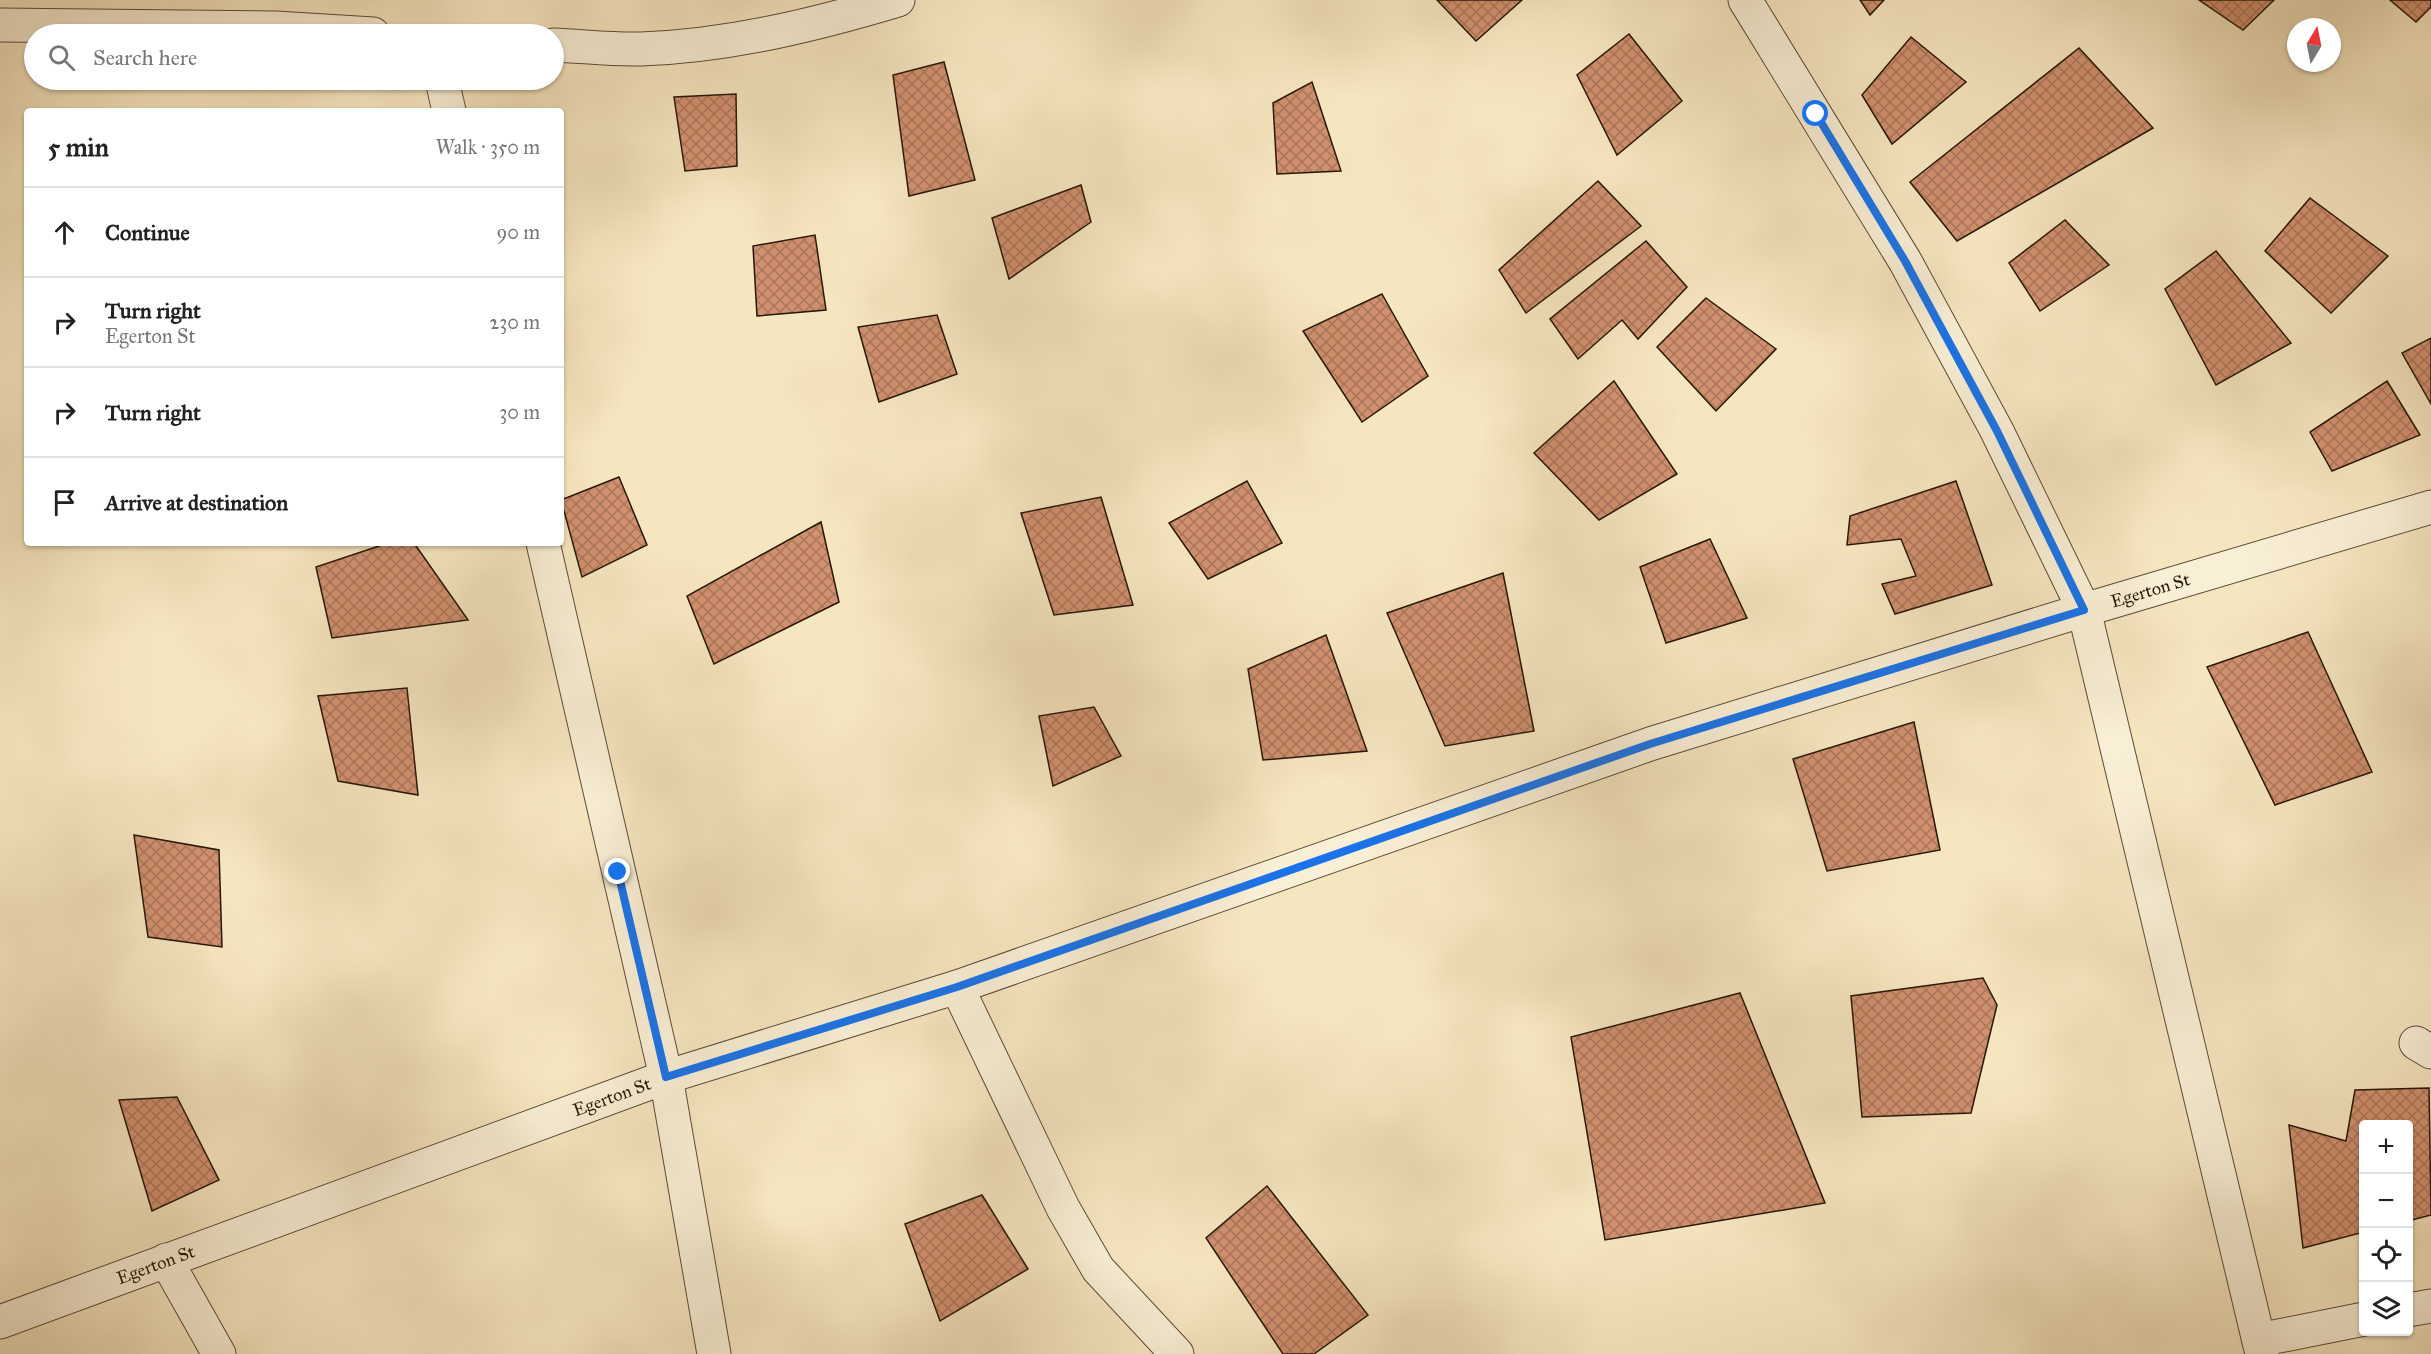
<!DOCTYPE html>
<meta charset="utf-8">
<style>
:root{--surface:#fff;--page:#f2f2f2;--text:#222;--muted:#767676;--line:#e0e0e0}
body{margin:0;font-family:"IM FELL Great Primer",serif;background:var(--page);color:var(--text)}
.controls{position:absolute;right:18px;bottom:18px;display:grid;overflow:hidden;border-radius:6px;box-shadow:0 2px 4px #0004}
.controls button{width:54px;height:54px;display:grid;place-items:center;padding:0;border:0;border-bottom:2px solid var(--line);background:var(--surface);color:var(--text);font:30px sans-serif}
.compass{position:absolute;left:2287px;top:18px;width:54px;height:54px;border-radius:50%;background:var(--surface);box-shadow:0 2px 4px #0004;rotate:10deg}
.stop{position:absolute;width:18px;height:18px;margin:-14px;border:4px solid #1a73e8;border-radius:50%;background:#fff}
.stop.end{background:#1a73e8;border-color:#fff;box-shadow:0 2px 6px #0008}
.list{margin:0;padding:0;list-style:none}
h2{display:flex;justify-content:space-between;align-items:center;height:78px;margin:0;padding:0 24px;font-size:26px}
h2 small{font-size:20px;font-weight:400;color:var(--muted)}
.list li{display:grid;grid-template-columns:39px 1fr auto;gap:18px;align-items:center;box-sizing:border-box;height:90px;padding:0 24px;border-top:2px solid var(--line)}
.list b{display:block;font-size:22px;white-space:nowrap}
.list p{margin:0;font-size:20px;white-space:nowrap;color:var(--muted)}
.list em{font-size:20px;font-style:normal;color:var(--muted)}
.icon{flex:none;width:33px;height:33px;fill:none;stroke:currentColor;stroke-width:2;stroke-linecap:round;stroke-linejoin:round}
.map{position:relative;flex:none;width:2431px;height:1354px;overflow:hidden}
.search{position:absolute;background:var(--surface);box-shadow:0 2px 4px #0004;left:24px;top:24px;width:540px;height:66px;display:flex;align-items:center;gap:15px;box-sizing:border-box;padding:0 21px;border-radius:33px;color:var(--muted);font-size:22px}
.panel{position:absolute;background:var(--surface);box-shadow:0 2px 4px #0004;left:24px;top:108px;width:540px;height:438px;border-radius:6px}
.map>svg:first-child{display:block}
.building{fill:url(#building-cross-hatch);stroke:#271707;stroke-width:1.5}
.lines{fill:none;stroke-linecap:round;stroke-linejoin:round}
.minor-casing{stroke:#5b4b35;stroke-width:35}
.tertiary-casing{stroke:#5b4b35;stroke-width:35}
.minor{stroke:#f9efd6;stroke-width:33}
.tertiary{stroke:#f9efd6;stroke-width:33}
.route{stroke:#1a73e8;stroke-width:8}
.labels{text-anchor:middle;dominant-baseline:central;stroke-width:5;stroke-linejoin:round;paint-order:stroke}
.street-label{font-size:18px;fill:#271707;stroke:#f9efd6}
</style>
<div class="map">
<svg width="2431" height="1354" viewBox="0 0 2431 1354">
<defs>
<pattern id="building-cross-hatch" width="8" height="8" patternUnits="userSpaceOnUse" patternTransform="scale(1.5)"><rect width="8" height="8" fill="#d1906f"/><path d="M0 0l8 8M0 8l8-8" fill="none" stroke="#aa7559"/></pattern>
</defs>
<rect width="100%" height="100%" fill="#f6e6c0"/>
<filter id="stains"><feTurbulence type="fractalNoise" baseFrequency=".00333" numOctaves="4"/><feColorMatrix values="0 0 0 0 .2 0 0 0 0 .09 0 0 0 0 .02 0 0 0 .5 -.17"/></filter>
<radialGradient id="worn" r=".72"><stop offset=".6" stop-color="#630" stop-opacity="0"/><stop offset="1" stop-color="#630" stop-opacity=".3"/></radialGradient>
<g class="building">
<path d="M1437 0H1522L1476 41Z"/>
<path d="M1860 0H1884L1870 15Z"/>
<path d="M2199 0H2274L2243 30Z"/>
<path d="M2390 0H2431V7L2416 22Z"/>
<path d="M1629 34 1682 101 1617 155 1577 75Z"/>
<path d="M1911 37 1966 82 1892 144 1862 95Z"/>
<path d="M2079 48 2153 128 1957 241 1910 182Z"/>
<path d="M944 62 975 180 909 196 893 75Z"/>
<path d="M1312 82 1341 171 1277 174 1273 103Z"/>
<path d="M736 94 737 166 685 171 674 97Z"/>
<path d="M1598 181 1641 226 1526 313 1499 270Z"/>
<path d="M1081 185 1091 222 1009 279 992 218Z"/>
<path d="M2310 198 2388 256 2331 313 2265 251Z"/>
<path d="M2065 220 2109 265 2040 311 2009 263Z"/>
<path d="M815 235 826 310 757 316 753 246Z"/>
<path d="M1646 241 1687 287 1638 339 1622 320 1578 359 1550 319Z"/>
<path d="M2216 251 2291 343 2216 385 2165 289Z"/>
<path d="M1382 294 1428 376 1362 422 1303 331Z"/>
<path d="M1706 298 1776 349 1716 411 1657 347Z"/>
<path d="M937 315 957 374 879 402 858 327Z"/>
<path d="M2431 338V404L2402 353Z"/>
<path d="M1614 381 1677 474 1599 520 1534 453Z"/>
<path d="M2387 381 2420 435 2332 471 2310 432Z"/>
<path d="M619 477 647 545 582 577 561 500Z"/>
<path d="M1247 481 1282 543 1208 579 1169 523Z"/>
<path d="M1956 481 1992 585 1895 614 1882 584 1916 576 1901 539 1847 545 1850 516Z"/>
<path d="M1101 497 1133 605 1054 615 1021 513Z"/>
<path d="M821 522 839 602 714 664 687 596Z"/>
<path d="M1710 539 1747 618 1666 643 1640 567Z"/>
<path d="M388 543H414L468 620 332 638 316 567Z"/>
<path d="M1503 573 1534 731 1445 746 1387 613Z"/>
<path d="M2308 632 2372 772 2275 805 2207 667Z"/>
<path d="M1326 635 1367 751 1263 760 1248 669Z"/>
<path d="M407 688 418 795 338 781 318 696Z"/>
<path d="M1094 707 1121 756 1053 786 1039 716Z"/>
<path d="M1914 722 1940 850 1827 871 1793 759Z"/>
<path d="M134 835 219 850 222 947 148 937Z"/>
<path d="M1983 978 1997 1005 1971 1113 1862 1117 1851 996Z"/>
<path d="M1740 993 1825 1203 1605 1240 1571 1037Z"/>
<path d="M2429 1088 2431 1215 2408 1221V1124H2364V1232L2303 1248 2289 1125 2346 1141 2355 1090Z"/>
<path d="M177 1097 219 1180 152 1211 119 1100Z"/>
<path d="M1267 1186 1368 1315 1314 1354H1283L1206 1238Z"/>
<path d="M982 1195 1028 1269 940 1321 905 1224Z"/>
</g>
<g class="lines">
<defs>
<g id="minor">
<path d="M1745 0 1905 261 1997 431 2084 610 2262 1354"/>
<path d="M0 25 276 28 373 34"/>
<path d="M554 45C582 46 612 50 641 49 728 46 815 25 898 0"/>
<path d="M442 80 449 111"/>
<path d="M543 543 666 1077 714 1354"/>
<path d="M957 987 1063 1208 1098 1269 1177 1354"/>
<path d="M2416 1043 2431 1052"/>
<path d="M166 1260 219 1354"/>
<path d="M2408 1310 2431 1306"/>
<path d="M2259 1340 2364 1319"/>
</g>
<g id="tertiary">
<path id="s1" d="M0 1322 666 1077 957 987 1650 744 2084 610 2431 507"/>
</g>
</defs>
<use href="#minor" class="minor-casing"/>
<use href="#tertiary" class="tertiary-casing"/>
<use href="#minor" class="minor"/>
<use href="#tertiary" class="tertiary"/>
</g>
<g class="lines">
<path class="route" d="M618 872 666 1077 957 987 1650 744 2084 610 1997 431 1905 261 1816 114"/>
</g>
<g class="labels">
<g class="street-label">
<text stroke="none"><textPath href="#s1" startOffset="2272">Egerton St</textPath></text>
<text stroke="none"><textPath href="#s1" startOffset="652">Egerton St</textPath></text>
<text stroke="none"><textPath href="#s1" startOffset="166">Egerton St</textPath></text>
</g>
</g>
<rect width="100%" height="100%" filter="url(#stains)"/>
<rect width="100%" height="100%" fill="url(#worn)"/>
</svg>
<div class="controls">
<button>+</button>
<button>−</button>
<button><svg class="icon" aria-label="locate" viewBox="0 0 24 24"><circle cx="12" cy="12" r="6"/><path d="M12 2v4M12 18v4M2 12h4M18 12h4"/></svg></button>
<button><svg class="icon" aria-label="layers" viewBox="0 0 24 24"><path d="M12 4l9 5-9 5-9-5zM3 14l9 5 9-5"/></svg></button>
</div>
<svg class="compass" viewBox="-18 -18 36 36"><path d="M0-13l5 13h-10z" fill="#e53935"/><path d="M0 13l5-13h-10z" fill="#767676"/></svg>
<div class="stop" style="left:1816px;top:114px"></div>
<div class="stop end" style="left:618px;top:872px"></div>
<div class="search"><svg class="icon" aria-label="search" viewBox="0 0 24 24"><circle cx="10" cy="10" r="6"/><path d="M15 15l6 6"/></svg>Search here</div>
<section class="panel">
<h2>5 min<small>Walk · 350 m</small></h2>
<ul class="list">
<li><svg class="icon" aria-label="ahead" viewBox="0 0 24 24"><path d="M12 20V5M6 11l6-6 6 6"/></svg><div><b>Continue</b></div><em>90 m</em></li>
<li><svg class="icon" aria-label="right" viewBox="0 0 24 24"><path d="M7 20v-9h11M14 6l5 5-5 5"/></svg><div><b>Turn right</b><p>Egerton St</p></div><em>230 m</em></li>
<li><svg class="icon" aria-label="right" viewBox="0 0 24 24"><path d="M7 20v-9h11M14 6l5 5-5 5"/></svg><div><b>Turn right</b></div><em>30 m</em></li>
<li><svg class="icon" aria-label="arrive" viewBox="0 0 24 24"><path d="M6 21V4h12l-3 4 3 4H6"/></svg><div><b>Arrive at destination</b></div></li>
</ul>
</section>
</div>
